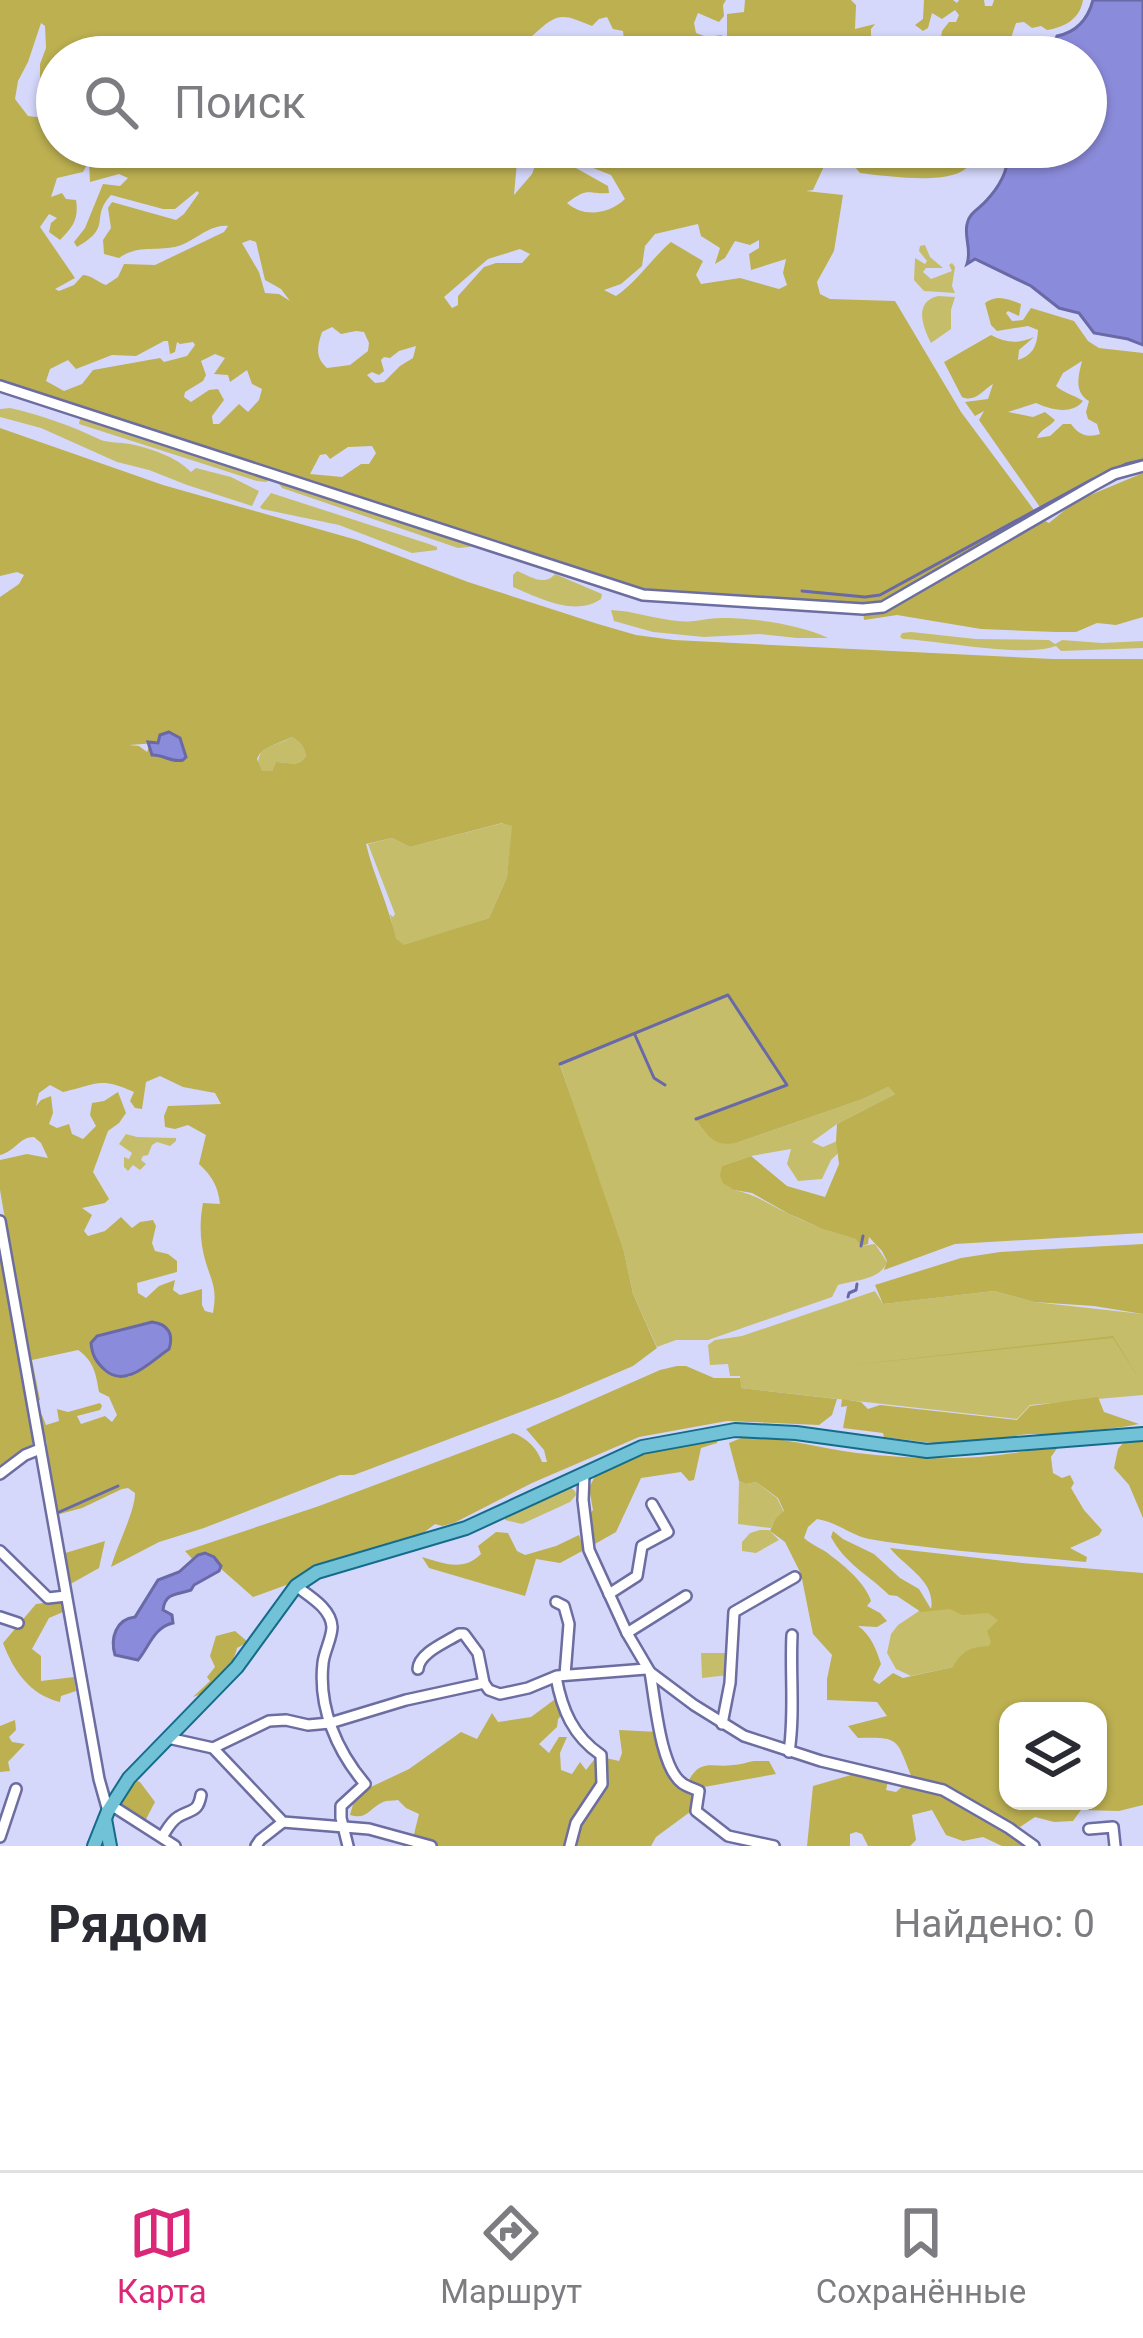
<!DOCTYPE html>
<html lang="ru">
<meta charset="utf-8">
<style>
:root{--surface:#fff;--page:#f2f2f3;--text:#2b2b33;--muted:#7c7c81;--line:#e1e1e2;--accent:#db2777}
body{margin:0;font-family:Roboto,sans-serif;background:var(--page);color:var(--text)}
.controls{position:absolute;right:36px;bottom:36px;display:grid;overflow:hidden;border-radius:24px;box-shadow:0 3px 9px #0004}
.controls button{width:108px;height:108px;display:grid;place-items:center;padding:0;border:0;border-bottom:3px solid var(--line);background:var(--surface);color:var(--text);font:60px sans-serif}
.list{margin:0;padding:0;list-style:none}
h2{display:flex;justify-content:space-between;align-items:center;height:156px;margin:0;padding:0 48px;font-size:51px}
h2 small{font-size:39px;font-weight:400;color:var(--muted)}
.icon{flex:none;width:66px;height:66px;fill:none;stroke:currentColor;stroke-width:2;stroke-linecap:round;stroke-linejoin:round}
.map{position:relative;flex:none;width:1143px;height:1846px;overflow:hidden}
.search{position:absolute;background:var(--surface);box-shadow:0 3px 9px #0004;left:36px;right:36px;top:36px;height:132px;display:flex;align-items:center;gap:30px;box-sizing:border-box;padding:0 42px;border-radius:66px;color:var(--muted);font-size:45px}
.sheet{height:324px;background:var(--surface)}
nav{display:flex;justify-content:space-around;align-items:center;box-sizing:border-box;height:168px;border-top:3px solid var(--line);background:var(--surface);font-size:33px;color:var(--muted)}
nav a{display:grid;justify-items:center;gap:6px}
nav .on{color:var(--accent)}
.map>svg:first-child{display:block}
.green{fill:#c6bd6b}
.forest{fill:#bcb051;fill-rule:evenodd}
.water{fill:#8b8bdb;stroke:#6969a7;stroke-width:3}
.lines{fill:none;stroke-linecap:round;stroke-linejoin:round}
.stream{stroke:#6969a7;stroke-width:3}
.minor-casing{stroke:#6c6da1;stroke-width:14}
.major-casing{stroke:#156c8a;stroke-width:16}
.minor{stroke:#fff;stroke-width:9}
.major{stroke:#71c1d7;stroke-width:12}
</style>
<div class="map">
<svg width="1143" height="1846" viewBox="0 0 1143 1846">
<rect width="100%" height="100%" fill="#d6d8fb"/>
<g class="green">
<path d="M925 245 930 257 943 268H926L923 272 931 279 952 271 949 265 952 263 955 267 952 286 955 293 924 291 914 280 915 258 925 264 927 261 919 251 920 246Z"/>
<path d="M938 296 955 297 951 310V329L931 343C922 325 914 302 938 296Z"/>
<path d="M10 408C41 415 72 426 101 440 109 443 120 442 130 444 150 448 177 457 191 472L196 468 231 477 259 491 252 506 187 485 149 470 117 462 41 428 0 417V409Z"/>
<path d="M80 419 108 425 272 479 266 482 257 481 79 424Z"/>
<path d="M283 482 472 543 470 547 458 548 282 488 279 484Z"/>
<path d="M271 493 429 544 437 547V550L412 553 339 525 262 509 260 507Z"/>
<path d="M517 571C530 576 544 587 555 574L602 594 601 599C575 617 539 598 513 587V575Z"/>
<path d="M611 610C634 611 655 619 678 621 694 623 709 617 725 618 754 618 802 625 828 638H797L760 634 704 637 653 632 614 621Z"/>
<path d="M911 632 976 639 1049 640 1055 644 1062 640 1102 643 1143 641V648L1061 651 1056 646C1023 658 942 641 903 639L900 637 902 633Z"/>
<path d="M291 737C301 741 304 746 306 756 298 768 289 762 276 762L272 771H262L258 764C259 743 277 747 291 737Z"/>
<path d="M503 823 513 826 507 877 489 918 404 946 395 939 390 914 393 917 395 914 368 844 392 838 410 847Z"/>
<path d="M728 995 787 1085 697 1118 739 1142 863 1099 888 1087 895 1094 837 1124 812 1142 823 1147 861 1131 831 1160 822 1179 798 1181 787 1164 791 1149 751 1156 722 1166 734 1190C755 1194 770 1205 789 1214 811 1225 833 1232 857 1239L861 1246 875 1244 887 1262C880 1280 856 1280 838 1285L832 1297 708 1340H676L657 1347 633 1294 624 1252 612 1223 560 1064Z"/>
<path d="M126 1134 137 1137 176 1138V1141L170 1146 157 1142 152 1145 148 1155 143 1156 141 1160 146 1164 140 1170 133 1165 128 1171 124 1167V1157L129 1159 132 1153 119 1144Z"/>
<path d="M875 1291 883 1304 994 1291 1034 1302 1143 1314V1395L1030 1405 1017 1419 740 1388V1376H730L728 1364 710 1365 708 1345 715 1340 742 1336Z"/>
<path d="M739 1481 746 1484 756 1482 777 1498 784 1512 775 1519 771 1528 738 1524Z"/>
<path d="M570 1487 575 1491 576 1495 570 1502 522 1524 505 1520V1517Z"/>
<path d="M760 1530H769L779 1540 756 1553 742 1551V1542L750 1533Z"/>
<path d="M937 1607 989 1612 1134 1720 953 1667 911 1676 896 1669 887 1653 891 1634 898 1625 919 1611Z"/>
<path d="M701 1653H730L729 1675 702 1678Z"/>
</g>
<g class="forest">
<path d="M0 0H726L723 5 724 16 719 22 698 13 694 23 696 33 707 37 722 35 723 57H621L625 50 623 31 613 29 607 17 599 19 592 26C561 13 558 12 532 36L551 44 566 46 569 51C557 57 544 52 532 57H57V107L40 77V64L46 48 45 26 41 23 28 62 18 81 15 99 28 116 45 118 53 125 51 135 56 147 101 153 108 147H173L182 153 183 147H249L252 157 258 159 260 153 254 147H514L521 151 517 162 514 195 532 174 535 166 533 150 542 149 608 186 609 193C586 195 590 186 567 203 584 218 609 214 625 199L611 175 573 160 562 147H833L813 190 806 191 843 195 834 251 817 282 820 294 830 299 895 301 961 412 1037 514 1042 510 979 420 984 411 975 416 965 402 988 399 993 384C983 390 975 403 962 397L944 362 991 335C1006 343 1018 344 1034 337L1019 350 1018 360C1033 355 1037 346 1038 330L1028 326 997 331 991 325 985 303C997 294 1008 299 1021 304L1019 316 1008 311 1006 313 1012 321 1023 320 1031 308 1074 321 1088 341 1099 348 1143 353V463L883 606 654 595 0 385ZM89 161 90 182 119 174 128 178 120 186 103 184 85 228 74 242 77 247C114 226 89 219 111 195L163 209H175L197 191 199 193 184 214 176 220 112 202 108 208 111 228 103 240 104 254 119 258C137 245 154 251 175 247 194 243 208 224 228 226L224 232 155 265 124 264 118 277 106 285C97 282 93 276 83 275L74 285 59 291 55 289 75 278 40 227 49 214 57 218 51 223 49 232 60 240C73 227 79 219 76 200L66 199 62 193 51 197 57 178 83 172ZM698 224 701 236 720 248 715 264 725 258 735 241 750 245 759 240V248L749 254 751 270 786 259 783 273 787 285 779 289 740 278 701 284 696 275 703 261 671 242C651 259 638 281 616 296L604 290 621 284 642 266 645 246 655 234ZM250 240 256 242 265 280 281 289 290 301 279 294 265 293 259 272 242 243ZM520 249 530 254 522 263H496L484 267 458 296V305L452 308 444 297 488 259ZM332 327 341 334 356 331 364 332 369 343 368 351 350 365 327 368C315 357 317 347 322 332ZM164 341H168L170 354 175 352 177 342 180 344 193 342 195 345 187 356 164 362 160 358 93 370 82 384 64 391 46 381 50 369 68 360 76 369 112 355 136 356ZM416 346 413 358 400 366 384 382 375 383 367 375 372 372 379 375 384 371 381 360 384 357 390 358 399 351ZM215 354 225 358 214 374 228 375 230 382 247 370 252 384 262 389 259 400 248 412 239 404 219 424H213L212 416 224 400 218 389 209 390 191 402 184 397 185 392 203 381 206 375 201 361ZM1082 361C1078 377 1074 392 1089 401L1086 412 1088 419 1097 424 1100 434C1087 438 1079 435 1071 424H1063L1050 436 1037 438C1040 429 1050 427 1055 420L1045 412 1033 417 1008 412 1036 403C1051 410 1072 415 1083 401 1074 395 1064 393 1056 386L1063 373ZM372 446 376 453 369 464H361L342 477 310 474 320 455 326 454 330 459 348 447Z"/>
<path d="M745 0H851L856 5 855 29 875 24 871 29V39L883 50 885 56 873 57 866 46 857 43 835 45 827 57H742L727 45V14L744 12Z"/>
<path d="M924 0H953L957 3 959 0H984L985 6H992L994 0H1083C1080 19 1065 27 1047 30L1041 26 1032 28 1024 22 1016 23 1011 38 1014 43H1023L1015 52 1008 50 1011 57H969V53C956 55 949 53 940 44L942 31 949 22H956L959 15 955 10 942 19 932 13 928 28 923 31 915 25 923 19Z"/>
<path d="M866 147H979C975 160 967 172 952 175 930 182 884 176 860 173L855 167 871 151Z"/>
<path d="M0 428 163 485 357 540 468 582 598 624 636 635 674 640 1053 659H1143V1233L955 1244 884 1270 887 1261 882 1251 869 1237 868 1244 861 1246 856 1239 823 1229 789 1214 752 1193 734 1190 723 1183 720 1176 722 1166 751 1156 787 1186 825 1197 839 1164 836 1141 837 1124 895 1094 888 1087 863 1099 739 1142C715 1148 709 1138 696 1119L786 1085 728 995 560 1065 624 1252 633 1294 657 1348 633 1366 560 1397 354 1475H340L204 1528 159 1542 111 1567C117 1545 135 1512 135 1493L128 1488 122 1489 82 1508 56 1515 46 1439 40 1433 38 1416 42 1415 46 1425 59 1421 57 1409 68 1412 100 1403 102 1406 100 1410 77 1416 81 1424 105 1416 112 1422 117 1415 109 1397 99 1392C96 1374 94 1361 78 1350L32 1360 40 1400 36 1401 0 1190V1160L27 1154 48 1158 41 1143 34 1137C19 1137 16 1151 0 1155V597L19 584 24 575 17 572 0 576ZM171 734 180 738 186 757 156 754 149 746 147 752 139 746 129 745 157 743 160 735ZM291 737C301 741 304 747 306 756 298 768 289 762 276 762L272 771H262L257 759C263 745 278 745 291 737ZM502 823 512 826 507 877 489 918 404 945 396 939C389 906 374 877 366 844L392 838 410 847ZM160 1076 183 1087 215 1093 221 1104 168 1106 164 1116 165 1127 175 1129 188 1125 206 1135 199 1164C212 1176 218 1186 220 1204L203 1203C199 1224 200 1243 206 1263 213 1285 217 1289 213 1313L205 1311 202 1305V1289L180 1295 173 1290 175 1280 159 1286 146 1298 138 1293 137 1283 177 1272V1261L168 1254 155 1251 152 1243 156 1226 153 1220 140 1222 132 1228 121 1217 105 1231 88 1236 84 1231 92 1215 82 1208 105 1203 109 1199 93 1172 108 1131 119 1123 126 1113 118 1092 104 1101 92 1103 90 1115 96 1126 83 1139 72 1134 69 1124 57 1128 49 1124 53 1113 51 1096 41 1100 36 1106 39 1093 50 1085 63 1092C97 1085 98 1076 134 1092L130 1101 135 1108 142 1109 146 1082ZM147 1322 140 1368 129 1377 101 1367 92 1353V1348L103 1334Z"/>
<path d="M1143 473V617L1116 625 1097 623 1076 632H1056L981 629 897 615 864 620 863 611 877 610 1039 518 1049 523 1076 501Z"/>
<path d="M1143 1244V1314L1094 1306 1034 1302 994 1291 883 1304 875 1285 961 1258 1000 1252Z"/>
<path d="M0 1249 34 1435 32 1446 0 1469Z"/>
<path d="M1113 1336 1143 1385 1113 1338 833 1367Z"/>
<path d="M677 1366H686L714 1378H740L741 1388 837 1399 832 1415 819 1425 727 1421 639 1437 532 1483 454 1523 442 1526 435 1524 422 1534 313 1566 289 1584 253 1597 220 1568C220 1560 212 1555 205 1553L194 1561 185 1551 319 1506 513 1433C527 1438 537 1448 542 1462H547L544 1450 526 1429 660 1370Z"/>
<path d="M1098 1397 1104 1412 1139 1424C1107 1431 1076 1430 1044 1436 1028 1430 1006 1439 989 1442 955 1448 917 1441 884 1437L883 1433 843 1428 847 1406 841 1407 842 1399 861 1402 868 1409 880 1405 1017 1420 1030 1406Z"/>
<path d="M746 1436C784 1438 819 1448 857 1453 927 1461 991 1461 1060 1444L1051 1457 1053 1473 1062 1478 1070 1475 1074 1483 1071 1488 1084 1510 1102 1530 1099 1535 1070 1548 1087 1557 1086 1562C1014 1555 940 1551 869 1539 850 1535 837 1522 817 1519L808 1527 804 1538C813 1546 822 1548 830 1555 845 1566 866 1584 871 1601L867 1606 880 1613 887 1621 877 1627 858 1626C871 1635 876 1649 881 1664L873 1680 879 1684 893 1673 903 1678 953 1667C962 1650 971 1647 989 1646L991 1642 987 1631 998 1620 988 1613 962 1615 950 1609 921 1612 897 1596 889 1595C867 1573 847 1566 831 1537L833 1531 843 1539 874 1554 900 1578 919 1589 931 1609C936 1581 906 1568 890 1548L1022 1563 1143 1573V1805L1119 1811 1081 1810 1073 1821 1054 1822 1035 1817 1020 1827 947 1789 912 1778C896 1739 901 1737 858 1738L848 1726 887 1716 877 1702 827 1700V1679L832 1655 813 1634 801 1574 785 1542 770 1531 775 1519 784 1511 778 1498 756 1482 746 1484 739 1481 729 1443ZM1008 1711H1098V1801H1008Z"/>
<path d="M718 1439 717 1443 701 1448 694 1480 689 1481 681 1472 641 1478 616 1532 593 1545 587 1519 593 1510 589 1488 595 1476 654 1450Z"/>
<path d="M1143 1440V1518L1129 1485 1114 1468 1118 1449 1124 1442Z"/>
<path d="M496 1532 508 1533 517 1551 525 1555 556 1546 579 1535 584 1550 560 1563 536 1559 525 1596 429 1568 422 1557C441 1562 462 1573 481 1554L478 1546Z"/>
<path d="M105 1541 99 1568 67 1586 62 1554Z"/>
<path d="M60 1601 63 1612 49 1618 32 1649 41 1656V1681L74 1677 76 1691 61 1696 60 1702C30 1695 13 1670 3 1643L36 1604Z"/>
<path d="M235 1631 248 1642 237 1648C233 1667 212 1692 193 1697L210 1681 207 1677 215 1667 210 1656 216 1636Z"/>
<path d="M558 1697 565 1712 558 1719 557 1727 539 1744 549 1753 559 1737H567L560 1753 561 1770 572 1774 580 1762 586 1770 597 1756 619 1761 622 1753 619 1730 659 1732 676 1782 698 1793 694 1809 656 1837 651 1846H411L419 1814 406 1808 398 1800C393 1801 387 1800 383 1802 368 1809 368 1820 350 1815L356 1794 409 1769 461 1732 477 1739 492 1713 498 1722 531 1717Z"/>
<path d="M15 1720 16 1730 9 1737 12 1742 25 1744 8 1762 10 1771 0 1772V1726Z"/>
<path d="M754 1761H769L776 1774 704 1787 688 1782C700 1758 712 1768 733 1765 740 1765 747 1762 754 1761Z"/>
<path d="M858 1773 888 1781 886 1790 896 1792 904 1785 944 1794 1028 1846H1002L983 1837 963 1841 946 1835 932 1810 912 1815 916 1840 910 1846H868L862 1834 856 1832 850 1834V1846H807L813 1786Z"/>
<path d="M134 1780 140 1782 155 1802 144 1823 117 1806Z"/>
</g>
<g class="water">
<path d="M1093 0H1143V345L1128 339 1094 333 1079 313 1059 308 1031 286 975 259 967 264C972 250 964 238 967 224 969 213 979 209 986 201 1000 186 1011 168 1007 147H1086V57H1049V54L1057 36C1077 32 1088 19 1093 0Z"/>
<path d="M169 732 180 738 186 757 183 760C171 763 163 754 152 755L148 742 158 743 160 735Z"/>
<path d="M152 1322C168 1324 174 1334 169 1349 151 1361 126 1389 105 1370 96 1362 92 1355 91 1343L97 1336Z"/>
<path d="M205 1553 214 1557 221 1566 219 1571 194 1585 191 1590C177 1595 165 1592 163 1610L172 1615 173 1623C154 1627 149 1647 138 1660L115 1655C110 1638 116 1619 135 1617L158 1580 179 1572 198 1555Z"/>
</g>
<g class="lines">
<g class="stream">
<path d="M802 591 865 597 880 595 1091 480 1126 464 1143 460"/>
<path d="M635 1035 654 1078 665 1085"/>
<path d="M560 1064 728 995 787 1085 696 1119"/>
<path d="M861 1246 863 1236"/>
<path d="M848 1297 849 1293 856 1290 857 1284"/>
<path d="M57 1513 118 1486"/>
</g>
<defs>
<g id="minor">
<path d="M0 386 643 595 863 609 883 607 1094 485 1114 474 1143 466"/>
<path d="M0 1221 99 1779 108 1811"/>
<path d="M0 1474 25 1455 40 1449"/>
<path d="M584 1474 583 1500 589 1550 627 1633 650 1672 694 1705 744 1736 821 1761 943 1790 1009 1828 1034 1846"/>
<path d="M0 1551 48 1598 66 1596"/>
<path d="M296 1586C309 1596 331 1608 332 1627 332 1638 324 1652 323 1663 318 1708 337 1751 365 1784L341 1806V1818L348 1846"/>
<path d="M609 1594 637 1576 642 1546 668 1532 652 1504"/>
<path d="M556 1602 564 1606 569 1624 565 1675"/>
<path d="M0 1617 18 1623"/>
<path d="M627 1633 686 1596"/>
<path d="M418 1669C419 1653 445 1643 459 1634H464L478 1653 484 1683"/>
<path d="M650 1672C655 1699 660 1767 682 1783 685 1786 695 1789 699 1791L696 1811 728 1836 774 1846"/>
<path d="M556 1677C562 1710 573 1736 601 1755L602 1784 576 1823 570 1846"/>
<path d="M722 1724 730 1683 734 1612 795 1577"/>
<path d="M168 1738 213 1748 269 1721 286 1720 308 1725 330 1723 406 1700 484 1683 489 1690 500 1694 528 1688 557 1676 646 1669"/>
<path d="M213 1748 283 1822 369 1829 431 1846"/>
<path d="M789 1752C795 1713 790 1674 792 1635"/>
<path d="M111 1805 175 1846"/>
<path d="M1089 1829 1113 1827 1115 1846"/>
<path d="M0 1837 16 1789"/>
<path d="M162 1837C166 1831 171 1821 178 1817 191 1809 198 1813 201 1795"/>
<path d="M256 1846 260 1840 283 1822"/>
</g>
<g id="major">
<path d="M105 1819 110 1846"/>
<path d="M94 1846 108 1811 129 1778 237 1667 296 1586 317 1572 466 1528 642 1447 735 1430 796 1433 927 1451 1143 1434"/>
</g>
</defs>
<use href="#minor" class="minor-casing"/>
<use href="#major" class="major-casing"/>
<use href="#minor" class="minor"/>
<use href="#major" class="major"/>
</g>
</svg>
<div class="controls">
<button><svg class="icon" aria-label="layers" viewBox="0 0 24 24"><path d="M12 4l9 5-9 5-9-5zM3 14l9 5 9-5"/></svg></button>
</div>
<div class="search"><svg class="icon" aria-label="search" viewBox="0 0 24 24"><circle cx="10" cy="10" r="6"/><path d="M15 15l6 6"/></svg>Поиск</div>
</div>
<section class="sheet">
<h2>Рядом<small>Найдено: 0</small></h2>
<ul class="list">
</ul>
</section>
<nav>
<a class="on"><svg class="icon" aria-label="map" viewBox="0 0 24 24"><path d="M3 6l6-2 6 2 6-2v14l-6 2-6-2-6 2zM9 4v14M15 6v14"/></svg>Карта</a>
<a><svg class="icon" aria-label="directions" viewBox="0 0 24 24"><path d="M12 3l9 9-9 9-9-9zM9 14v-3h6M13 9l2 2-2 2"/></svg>Маршрут</a>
<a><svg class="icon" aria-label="saved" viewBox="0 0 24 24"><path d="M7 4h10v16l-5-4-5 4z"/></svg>Сохранённые</a>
</nav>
